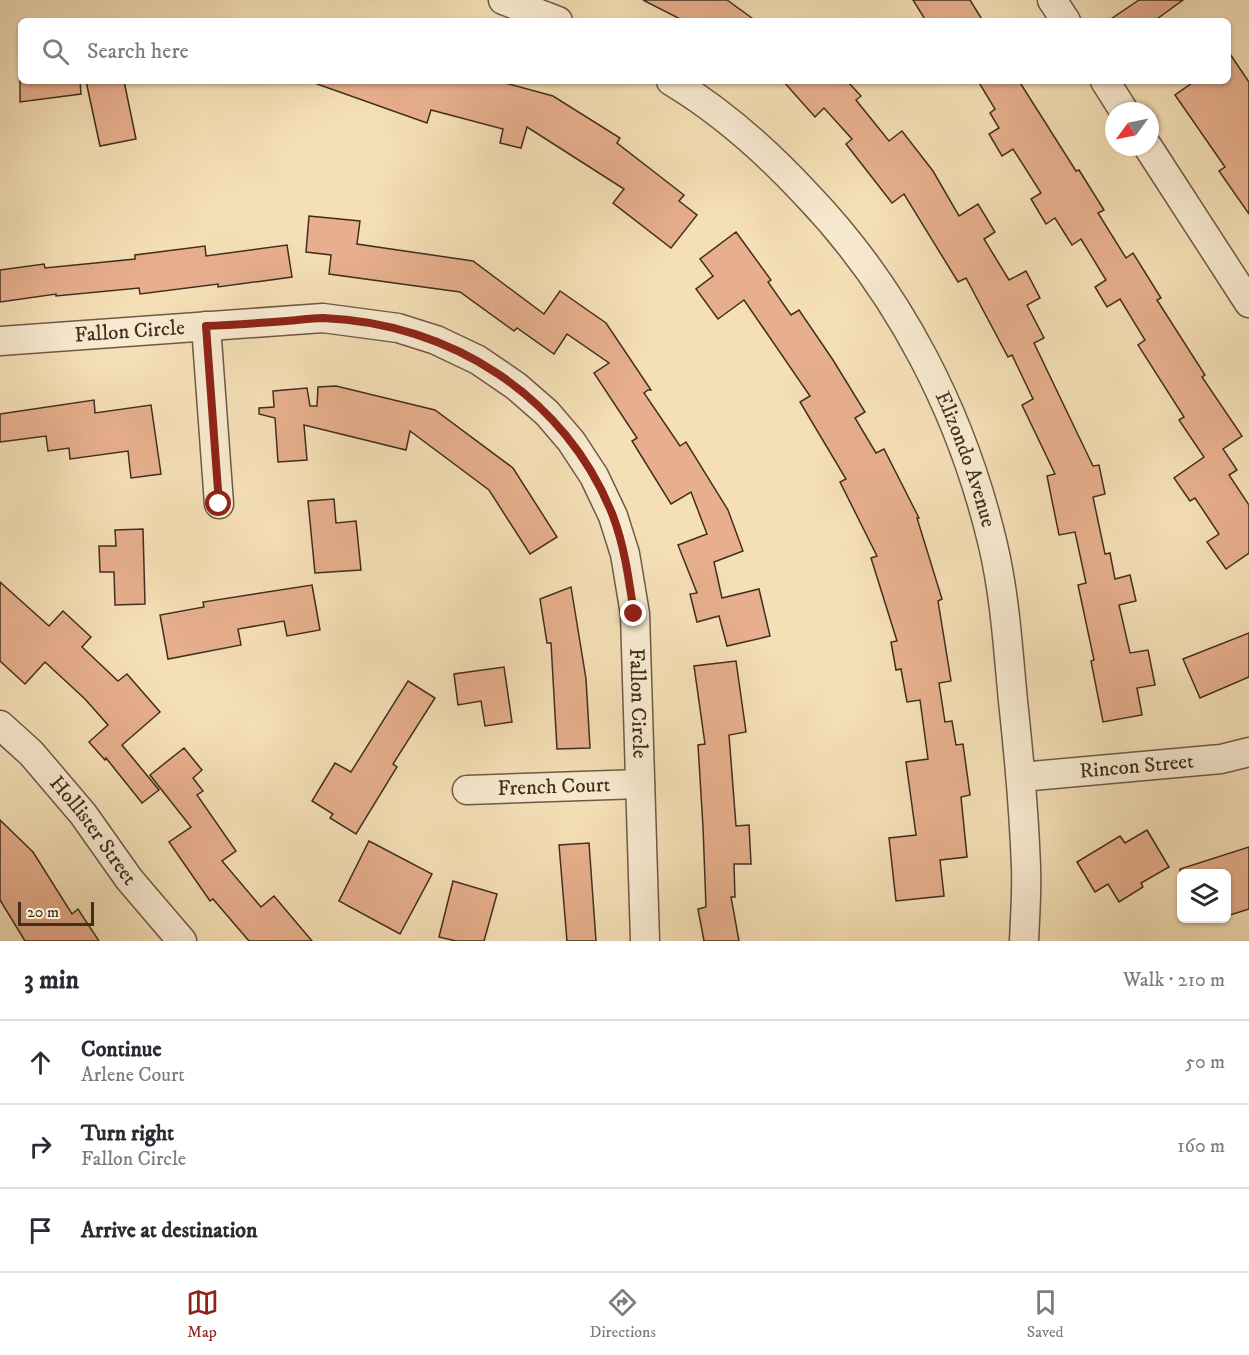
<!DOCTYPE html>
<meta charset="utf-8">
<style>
:root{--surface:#fff;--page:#f7f7f7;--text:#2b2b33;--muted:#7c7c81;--line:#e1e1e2;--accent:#8f2418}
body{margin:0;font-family:"IM FELL DW Pica",serif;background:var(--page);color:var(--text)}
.controls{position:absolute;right:18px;bottom:18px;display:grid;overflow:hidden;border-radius:9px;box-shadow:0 2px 4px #0004}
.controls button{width:54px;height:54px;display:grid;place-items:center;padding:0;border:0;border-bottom:2px solid var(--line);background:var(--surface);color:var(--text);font:30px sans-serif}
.compass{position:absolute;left:1105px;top:102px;width:54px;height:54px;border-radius:50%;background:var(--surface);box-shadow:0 2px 4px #0004;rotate:237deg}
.scale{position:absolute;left:18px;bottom:15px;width:76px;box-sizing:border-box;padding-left:6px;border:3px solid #412e1f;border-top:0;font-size:16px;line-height:21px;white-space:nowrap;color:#412e1f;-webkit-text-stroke:4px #f8ead0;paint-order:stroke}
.stop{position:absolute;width:18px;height:18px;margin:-14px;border:4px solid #8f2418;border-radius:50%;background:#fff}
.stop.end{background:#8f2418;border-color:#fff;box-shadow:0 2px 6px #0008}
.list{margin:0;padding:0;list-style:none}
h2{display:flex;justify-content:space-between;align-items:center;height:78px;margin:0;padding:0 24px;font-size:26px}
h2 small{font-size:20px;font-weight:400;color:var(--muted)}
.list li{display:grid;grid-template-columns:39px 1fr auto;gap:18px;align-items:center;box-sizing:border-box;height:84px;padding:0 24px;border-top:2px solid var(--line)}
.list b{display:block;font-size:22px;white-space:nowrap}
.list p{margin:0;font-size:20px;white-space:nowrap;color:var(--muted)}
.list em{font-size:20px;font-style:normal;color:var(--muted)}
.icon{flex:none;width:33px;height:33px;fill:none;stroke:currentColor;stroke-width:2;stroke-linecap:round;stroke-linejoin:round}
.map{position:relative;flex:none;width:1249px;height:941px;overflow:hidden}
.search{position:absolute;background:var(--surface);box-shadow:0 2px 4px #0004;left:18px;right:18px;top:18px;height:66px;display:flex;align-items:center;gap:15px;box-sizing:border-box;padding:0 21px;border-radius:9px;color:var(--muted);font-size:22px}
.sheet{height:330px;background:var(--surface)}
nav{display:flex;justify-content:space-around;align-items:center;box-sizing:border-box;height:84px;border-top:2px solid var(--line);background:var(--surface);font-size:16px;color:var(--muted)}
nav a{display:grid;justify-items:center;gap:3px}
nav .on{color:var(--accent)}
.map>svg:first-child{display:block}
.building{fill:#e7af8d;stroke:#412e1f;stroke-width:1.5}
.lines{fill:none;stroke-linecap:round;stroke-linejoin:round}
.street-casing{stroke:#6e5a45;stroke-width:31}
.street{stroke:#f8ead0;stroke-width:28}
.route{stroke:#8f2418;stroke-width:8}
.labels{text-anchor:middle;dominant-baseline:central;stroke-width:5;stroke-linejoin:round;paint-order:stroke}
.street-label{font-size:21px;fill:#412e1f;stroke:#f8ead0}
</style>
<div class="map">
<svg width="1249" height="941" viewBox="0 0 1249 941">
<rect width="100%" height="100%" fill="#f5dfb6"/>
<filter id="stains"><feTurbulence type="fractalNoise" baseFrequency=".00333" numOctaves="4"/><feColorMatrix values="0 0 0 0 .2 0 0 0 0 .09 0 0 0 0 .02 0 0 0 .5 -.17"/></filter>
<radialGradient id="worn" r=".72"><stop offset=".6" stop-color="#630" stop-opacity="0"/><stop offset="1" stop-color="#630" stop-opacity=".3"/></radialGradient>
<g class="building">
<path d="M643 0H727L756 21H684Z"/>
<path d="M913 0H970L983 21H926Z"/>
<path d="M1139 0H1183L1154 21H1108Z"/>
<path d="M1228 51 1249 82V214L1219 171 1225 167 1175 95 1195 81H1228Z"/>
<path d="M20 81H80L81 94 20 102Z"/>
<path d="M86 81H124L136 139 100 146Z"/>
<path d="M317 81H498L553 96 620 138 617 143 684 195 679 201 697 215 671 248 613 203 624 189 527 127 521 148 500 143 503 129 431 110 427 123 317 84Z"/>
<path d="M783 81H847L861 96 856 100 889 141 902 131 933 171 959 216 978 204 995 232 984 239 1009 280 1026 271 1040 298 1027 305 1044 338 1034 343 1093 466 1099 465 1105 494 1093 497 1105 554 1110 553 1115 579 1130 575 1136 601 1119 605 1130 653 1148 650 1155 685 1137 688 1142 715 1103 722 1091 661 1094 660 1078 585 1086 583 1075 532 1059 535 1047 476 1055 474 1022 405 1033 399 1012 355 1008 357 966 278 958 282 904 194 892 203 846 144 852 139 824 108 815 117Z"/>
<path d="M978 81H1019L1076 171 1079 170 1104 210 1098 213 1126 258 1133 253 1161 298 1157 300 1205 375 1202 377 1242 436 1223 449 1237 470 1229 475 1249 505V553L1226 569 1207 542 1219 534 1195 498 1190 501 1174 478 1204 457 1179 420 1184 417 1138 345 1145 340 1120 299 1107 307 1095 287 1106 280 1081 239 1072 245 1055 218 1046 224 1031 199 1041 193 1013 149 1002 156 989 134 999 128 990 113 995 109Z"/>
<path d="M309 216 360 221 357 244 473 261 544 314 560 291 606 323 651 390H648L644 393 680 446 686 442 728 510 743 551 714 562 722 598 759 589 770 636 727 646 719 616 697 622 690 594 697 593 678 545 707 534 691 492 671 504 632 441 637 438 594 373 609 363 567 334 554 354 517 328 514 331 460 292 329 274 331 255 306 252Z"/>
<path d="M736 232 771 280 768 282 791 315 799 310 833 360 865 412 855 418 876 453 884 449 919 518H917L942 599 938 601 951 681 939 683 945 722 952 721 956 745 963 744 970 795 961 797 967 857 940 860 944 896 896 901 889 838 916 835 906 762 928 759 920 700 907 702 901 669 896 670 891 642 897 641 871 558 877 556 840 482 846 479 800 402 810 396 744 300 718 319 696 289 713 276 700 259Z"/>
<path d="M287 245 292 277 218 287V284L140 294 139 288 56 296V294L0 302V270L44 264 45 268 135 259V255L205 246 206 256Z"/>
<path d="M336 386 435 410 513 468 557 537 530 554 489 490 410 431 406 450 304 425 307 460 278 462 275 418 259 414V408L274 407 273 391 307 388 310 406H317L318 387Z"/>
<path d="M94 400 95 413 151 405 161 474 131 478 128 451 70 459 69 448 48 451 46 436 0 442V414Z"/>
<path d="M334 499 336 523 356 521 361 570 315 573 308 501Z"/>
<path d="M143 529 145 604 115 605 114 572H100L99 546H116L115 530Z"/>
<path d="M0 582 49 626 63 611 91 637 82 647 118 681 127 674 160 712 122 745 159 790 142 803 106 758 105 760 89 742 108 725 85 699 45 662 25 684 0 661Z"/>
<path d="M312 585 320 630 287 636 284 621 238 629 241 645 168 659 160 615 204 607 203 602Z"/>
<path d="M571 587 586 679 590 748 557 749 551 643H547L540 599Z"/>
<path d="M1249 633V677L1200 698 1183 659Z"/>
<path d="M736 661 746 732 729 735 736 826 749 825 751 864H734L735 897H731L739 941H704L698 909 706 907 703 827 698 745 705 744 694 666Z"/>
<path d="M504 667 512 722 485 726 481 701 458 705 454 674Z"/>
<path d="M408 681 435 698 393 764 397 767 356 834 330 818 333 814 312 801 335 763 351 772Z"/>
<path d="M184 748 202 770 193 778 203 791 197 795 236 851 222 861 261 907 274 896 312 941H249L213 899 210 901 169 842 191 827 150 775Z"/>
<path d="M0 820 33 852 72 914 78 909 99 941H25L0 900Z"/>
<path d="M1147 830 1169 867 1141 883 1143 887 1119 902 1108 884 1095 892 1077 862 1120 836 1125 843Z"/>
<path d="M369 841 432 874 400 934 339 901Z"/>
<path d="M589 843 596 941H567L559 845Z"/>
<path d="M1249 847V909L1227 916V873H1180V869Z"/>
<path d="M453 881 497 894 484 941H456L439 937Z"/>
</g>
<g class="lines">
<defs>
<g id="street">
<path d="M503 0 558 21"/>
<path d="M1052 0 1066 21"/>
<path id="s1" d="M671 81C721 111 767 152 806 194 900 292 962 414 993 545 1005 596 1008 649 1013 701 1019 756 1024 812 1026 867 1027 892 1025 917 1024 941"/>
<path d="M1105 81 1124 111"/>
<path d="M1148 147 1249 303"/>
<path d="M206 326 219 504"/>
<path id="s2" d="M0 341 323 318 398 328 436 340 478 360 516 386 547 413 571 441 594 476 613 516 625 554 635 614 645 941"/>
<path id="s3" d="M0 725 31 753 83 814 129 879 182 941"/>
<path id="s4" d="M1021 777 1221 759 1249 752"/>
<path id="s5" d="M467 790 640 784"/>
</g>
</defs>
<use href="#street" class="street-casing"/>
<use href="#street" class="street"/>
</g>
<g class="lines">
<path class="route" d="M219 504 206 326C233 325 260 323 287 321 299 320 312 318 323 318 450 323 566 396 613 516 625 548 629 581 634 614"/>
</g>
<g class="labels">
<g class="street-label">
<text stroke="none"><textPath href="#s2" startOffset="130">Fallon Circle</textPath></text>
<text stroke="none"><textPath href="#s1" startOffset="489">Elizondo Avenue</textPath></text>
<text stroke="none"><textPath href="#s2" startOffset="886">Fallon Circle</textPath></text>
<text stroke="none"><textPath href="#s4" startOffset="116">Rincon Street</textPath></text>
<text stroke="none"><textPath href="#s5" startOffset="87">French Court</textPath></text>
<text stroke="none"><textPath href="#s3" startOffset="141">Hollister Street</textPath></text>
</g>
</g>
<rect width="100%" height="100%" filter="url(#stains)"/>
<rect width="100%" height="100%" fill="url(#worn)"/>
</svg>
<div class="controls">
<button><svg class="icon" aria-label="layers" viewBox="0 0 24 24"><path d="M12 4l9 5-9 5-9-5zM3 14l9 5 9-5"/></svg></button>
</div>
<svg class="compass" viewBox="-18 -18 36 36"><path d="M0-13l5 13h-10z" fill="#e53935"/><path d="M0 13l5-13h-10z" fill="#7c7c81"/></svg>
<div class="scale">20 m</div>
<div class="stop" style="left:219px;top:504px"></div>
<div class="stop end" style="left:634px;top:614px"></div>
<div class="search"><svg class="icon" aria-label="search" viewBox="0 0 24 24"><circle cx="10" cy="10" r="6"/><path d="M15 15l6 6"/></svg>Search here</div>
</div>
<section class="sheet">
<h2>3 min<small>Walk · 210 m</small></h2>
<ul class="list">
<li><svg class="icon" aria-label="ahead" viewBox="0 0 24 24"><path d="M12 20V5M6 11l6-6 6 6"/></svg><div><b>Continue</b><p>Arlene Court</p></div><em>50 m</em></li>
<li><svg class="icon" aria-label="right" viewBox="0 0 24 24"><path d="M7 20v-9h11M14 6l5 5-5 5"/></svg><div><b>Turn right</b><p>Fallon Circle</p></div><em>160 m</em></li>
<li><svg class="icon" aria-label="arrive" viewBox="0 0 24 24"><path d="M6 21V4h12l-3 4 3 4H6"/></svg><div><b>Arrive at destination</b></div></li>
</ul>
</section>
<nav>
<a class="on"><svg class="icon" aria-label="map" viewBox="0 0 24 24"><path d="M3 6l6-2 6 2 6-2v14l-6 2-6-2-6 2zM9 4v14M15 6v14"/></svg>Map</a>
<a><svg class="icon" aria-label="directions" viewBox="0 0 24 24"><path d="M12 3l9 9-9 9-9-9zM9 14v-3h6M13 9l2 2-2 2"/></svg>Directions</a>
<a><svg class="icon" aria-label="saved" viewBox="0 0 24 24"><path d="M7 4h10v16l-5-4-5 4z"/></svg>Saved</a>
</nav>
